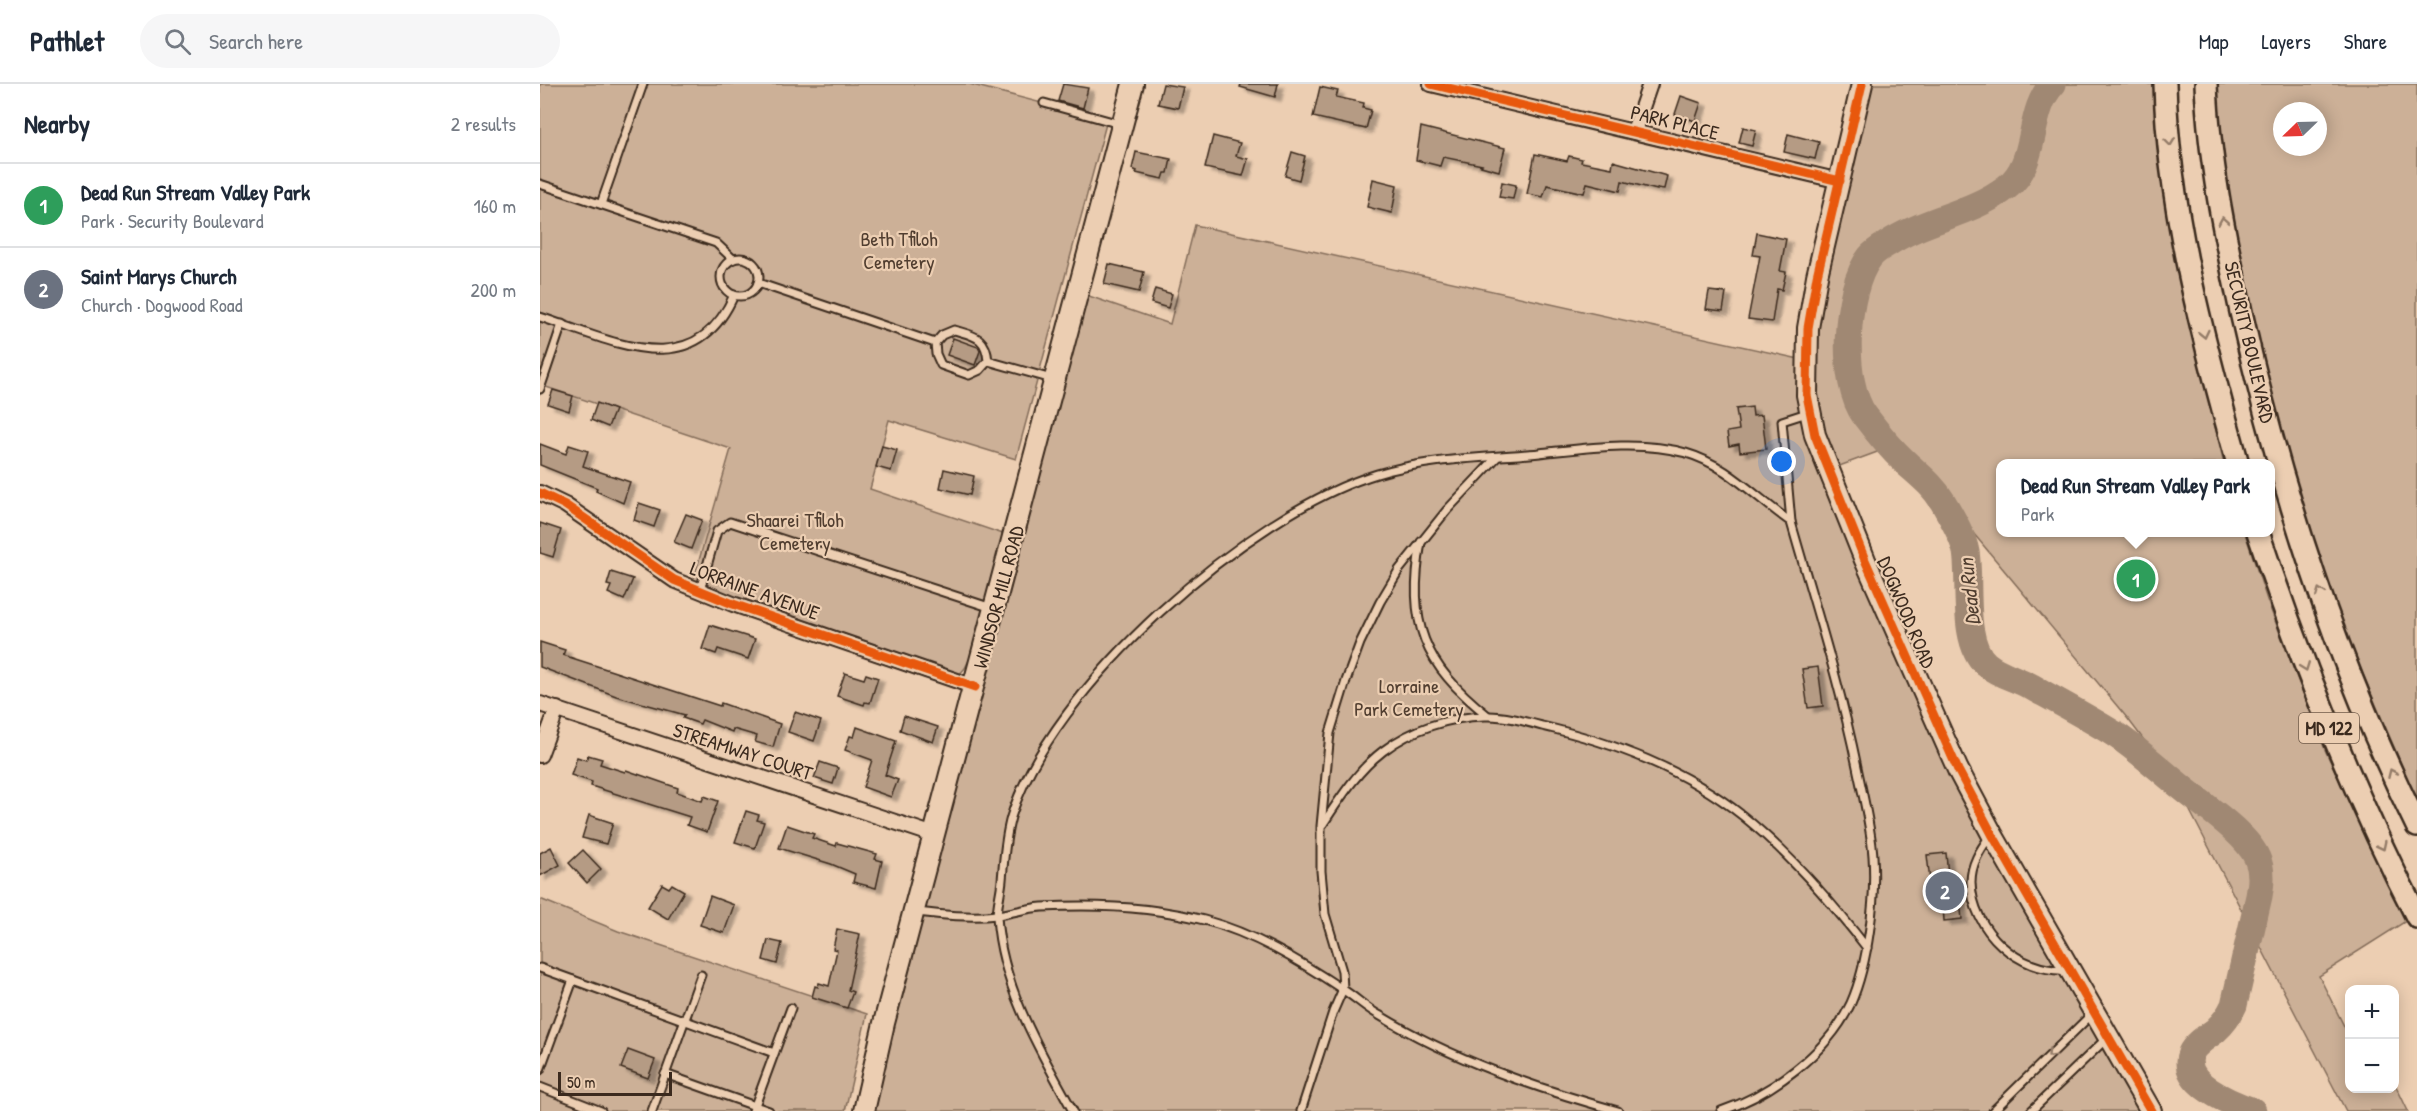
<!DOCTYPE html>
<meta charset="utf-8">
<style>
:root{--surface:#fff;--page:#f6f6f7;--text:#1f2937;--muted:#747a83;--line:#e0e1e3;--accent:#c8321e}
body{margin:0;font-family:"Patrick Hand",sans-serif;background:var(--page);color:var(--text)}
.controls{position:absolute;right:18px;bottom:18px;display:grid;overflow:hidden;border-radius:12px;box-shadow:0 3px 15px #0003}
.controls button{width:54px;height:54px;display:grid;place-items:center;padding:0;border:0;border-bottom:2px solid var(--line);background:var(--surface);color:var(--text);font:30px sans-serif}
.compass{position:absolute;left:1733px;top:18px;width:54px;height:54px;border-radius:50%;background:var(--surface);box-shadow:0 3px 15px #0003;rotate:247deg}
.scale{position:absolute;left:18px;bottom:15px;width:114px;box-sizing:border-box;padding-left:6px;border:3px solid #3b2a1e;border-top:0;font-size:16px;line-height:21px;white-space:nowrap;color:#3b2a1e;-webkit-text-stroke:4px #ecceb2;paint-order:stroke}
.you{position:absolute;left:1242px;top:378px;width:21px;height:21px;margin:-15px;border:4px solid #fff;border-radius:50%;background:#1a73e8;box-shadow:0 0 0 9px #1a73e833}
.badge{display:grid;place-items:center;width:39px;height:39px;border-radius:50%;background:var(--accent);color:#fff;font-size:20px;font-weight:700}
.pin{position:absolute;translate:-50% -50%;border:3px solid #fff;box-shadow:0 2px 6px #0006}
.popup{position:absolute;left:1456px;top:375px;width:279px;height:78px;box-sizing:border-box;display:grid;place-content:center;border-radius:12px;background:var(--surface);filter:drop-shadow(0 2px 4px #0005);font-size:20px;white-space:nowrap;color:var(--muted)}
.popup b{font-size:22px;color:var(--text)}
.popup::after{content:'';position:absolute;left:50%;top:100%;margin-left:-12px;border:12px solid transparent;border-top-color:var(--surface)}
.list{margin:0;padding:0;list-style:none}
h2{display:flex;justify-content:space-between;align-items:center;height:78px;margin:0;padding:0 24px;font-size:26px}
h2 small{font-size:20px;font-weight:400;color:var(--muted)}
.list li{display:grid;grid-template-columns:39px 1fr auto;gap:18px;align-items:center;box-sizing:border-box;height:84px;padding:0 24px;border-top:2px solid var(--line)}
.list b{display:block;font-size:22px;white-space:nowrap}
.list p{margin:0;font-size:20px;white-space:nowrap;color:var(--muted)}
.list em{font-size:20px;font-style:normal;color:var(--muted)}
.icon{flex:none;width:33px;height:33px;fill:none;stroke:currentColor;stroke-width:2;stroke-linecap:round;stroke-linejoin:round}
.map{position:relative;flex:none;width:1877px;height:1027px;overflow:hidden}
header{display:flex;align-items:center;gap:36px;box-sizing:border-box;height:84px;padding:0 30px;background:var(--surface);border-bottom:2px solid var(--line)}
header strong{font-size:28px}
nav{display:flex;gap:33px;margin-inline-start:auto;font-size:21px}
.search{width:420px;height:54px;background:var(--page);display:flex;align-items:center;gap:15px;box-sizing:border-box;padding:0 21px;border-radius:33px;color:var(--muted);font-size:22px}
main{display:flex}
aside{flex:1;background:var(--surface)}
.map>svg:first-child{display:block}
.green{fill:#ccb097;stroke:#846d5a;stroke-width:1.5;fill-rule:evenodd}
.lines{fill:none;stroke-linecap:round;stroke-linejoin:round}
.river{stroke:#a08873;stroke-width:27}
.building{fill:#b59b84;stroke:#3b2a1e;stroke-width:1.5;filter:url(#shadow)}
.lane-casing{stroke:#3b2a1e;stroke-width:11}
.street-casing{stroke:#3b2a1e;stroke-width:18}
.secondary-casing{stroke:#3b2a1e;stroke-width:24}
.primary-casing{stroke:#3b2a1e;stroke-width:26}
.lane{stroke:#ecceb2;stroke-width:7}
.street{stroke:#ecceb2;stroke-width:14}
.secondary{stroke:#ecceb2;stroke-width:20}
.primary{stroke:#ecceb2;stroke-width:21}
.cycleway-casing{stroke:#ecceb2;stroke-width:13}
.cycleway{stroke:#e8590c;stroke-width:9}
.oneway{stroke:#947c68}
.labels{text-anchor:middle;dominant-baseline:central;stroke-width:4.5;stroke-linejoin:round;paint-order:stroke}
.shield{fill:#ecceb2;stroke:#705b4a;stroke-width:1.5}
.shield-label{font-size:18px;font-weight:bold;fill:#3b2a1e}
.street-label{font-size:20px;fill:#3b2a1e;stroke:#ecceb2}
.park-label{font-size:20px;fill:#513e30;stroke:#ecceb2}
.water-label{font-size:21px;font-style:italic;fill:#4f3d2f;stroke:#ecceb2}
</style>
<header>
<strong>Pathlet</strong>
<div class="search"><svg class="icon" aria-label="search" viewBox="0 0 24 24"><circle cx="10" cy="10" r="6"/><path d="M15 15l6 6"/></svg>Search here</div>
<nav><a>Map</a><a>Layers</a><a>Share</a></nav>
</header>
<main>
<aside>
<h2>Nearby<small>2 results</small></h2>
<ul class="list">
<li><span class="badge" style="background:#2e9e5b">1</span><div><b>Dead Run Stream Valley Park</b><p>Park · Security Boulevard</p></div><em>160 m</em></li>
<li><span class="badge" style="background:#6b7280">2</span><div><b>Saint Marys Church</b><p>Church · Dogwood Road</p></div><em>200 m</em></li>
</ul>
</aside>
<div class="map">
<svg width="1877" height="1027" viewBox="0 0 1877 1027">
<defs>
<filter id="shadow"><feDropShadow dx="6" dy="4" stdDeviation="1.5" flood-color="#0004"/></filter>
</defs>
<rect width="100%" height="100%" fill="#ecceb2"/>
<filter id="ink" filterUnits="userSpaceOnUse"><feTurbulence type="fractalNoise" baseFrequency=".0167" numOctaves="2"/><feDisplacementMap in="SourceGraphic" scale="12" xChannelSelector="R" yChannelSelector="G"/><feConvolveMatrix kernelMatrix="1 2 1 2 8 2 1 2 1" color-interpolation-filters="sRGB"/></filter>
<g filter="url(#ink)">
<g class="green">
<path d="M0 0H429L567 36 476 375 349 336 330 405 463 450 430 574 425 584 419 591 196 516 153 497 191 365 0 301Z"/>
<path d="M1331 0H1613L1626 119 1648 233 1684 379 1461 380V448L1705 449 1727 516 1786 668 1866 837 1779 892 1809 952 1810 1004H1854L1855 1000 1868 1027H1806L1649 725 1625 684 1588 635 1359 360 1294 384 1274 315 1278 235 1291 166Z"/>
<path d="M1677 0H1877V718C1848 647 1815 576 1789 504 1754 403 1726 302 1705 197 1692 132 1681 67 1677 0ZM1742 27H1778V63H1742Z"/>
<path d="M655 141 1259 275 1383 630 1602 1027H332L351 941 546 211 630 240Z"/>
<path d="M0 815 78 847 327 930 305 1027H0Z"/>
</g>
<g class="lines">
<path class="river" d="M1513 0C1486 28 1499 79 1467 103 1432 130 1384 135 1347 160 1342 163 1334 168 1330 173 1304 206 1300 299 1325 332 1337 348 1351 365 1365 378 1379 391 1393 401 1403 418 1411 432 1423 451 1426 468 1431 498 1421 558 1446 580 1459 591 1475 594 1490 602 1519 618 1549 634 1576 651 1603 669 1625 691 1650 710 1669 725 1708 752 1717 774 1723 787 1721 800 1719 812L1694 921C1689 932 1684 939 1675 947 1667 953 1655 960 1651 969 1638 999 1693 1020 1713 1027"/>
</g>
<g class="building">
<path d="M523 0 548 4 543 24 518 17Z"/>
<path d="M623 0 643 3 638 24 618 20Z"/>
<path d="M701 0H738L735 13 700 3Z"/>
<path d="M780 3 798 7 796 13 824 19 823 24 831 26 826 45 773 33Z"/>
<path d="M1141 12 1161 19 1155 37 1135 30Z"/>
<path d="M881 43 965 64 959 87 941 82 942 81 903 73 900 82 876 76Z"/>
<path d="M1203 43 1216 46 1212 62 1199 59Z"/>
<path d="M1248 50 1279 58 1275 75 1244 68Z"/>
<path d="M673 52 700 59 696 72 708 75 703 92 665 84Z"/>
<path d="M596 68 631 75 628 89H625L623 95 596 89 597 87 592 85Z"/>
<path d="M752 68 765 72 759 96 745 92Z"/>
<path d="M995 70 1027 77 1029 72 1042 75 1041 78 1072 84 1073 77 1127 92 1124 105 1117 104V106L1082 97 1080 107 1047 99 1044 109 1007 101 1003 113 987 110Z"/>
<path d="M833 95 857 101 852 129 827 123Z"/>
<path d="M962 98 976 101 973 115 959 113Z"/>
<path d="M1217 149 1246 155 1240 187 1246 188 1242 206 1237 205 1232 238 1208 235 1220 172 1213 171Z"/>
<path d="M569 180 604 188 599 208 564 200Z"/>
<path d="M615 205 632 210 628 224 611 219Z"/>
<path d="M1169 207 1186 209 1183 227 1166 225Z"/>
<path d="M413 254 438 263 440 267 435 281 407 271Z"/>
<path d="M13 306 33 312 29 327 8 320Z"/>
<path d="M57 319 75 326 68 343 51 336Z"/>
<path d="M1212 323 1213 332 1222 331 1226 365 1200 368 1199 360 1189 362 1187 348 1199 346 1196 325Z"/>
<path d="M0 360 26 370 29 361 48 367 43 382 90 398 83 419 56 407 57 404 0 381Z"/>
<path d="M342 362 357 366 351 387 336 383Z"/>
<path d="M404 385 434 392 430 411 400 404Z"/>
<path d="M99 419 120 426 114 443 94 436Z"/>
<path d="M146 430 162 436 151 465 134 458Z"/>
<path d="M0 439 21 446 13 473 0 469Z"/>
<path d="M71 488 93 495 84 516 68 509 71 502 67 501Z"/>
<path d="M170 541 215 555 208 575 178 565 176 570 162 565Z"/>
<path d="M0 558 25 566 23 571 180 622 181 619 240 640 233 663 215 658 217 652 193 645 192 648 162 636 160 640 143 634 145 631 76 612 0 583Z"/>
<path d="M1278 583 1283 622 1268 624 1262 585Z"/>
<path d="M305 589 324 595 326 590 338 594 330 619 325 618 324 621 297 612Z"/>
<path d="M255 628 281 637 274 657 248 648Z"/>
<path d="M364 632 398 643 393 658 360 646Z"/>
<path d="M317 643 356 657 345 691 358 696 351 713 323 703 332 676 305 666 310 652 314 653Z"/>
<path d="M48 671 62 675 60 680 85 688 86 686 138 704 137 708 162 717 164 712 178 717 167 748 147 741 150 733 51 702 52 698 31 691 37 673 46 676Z"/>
<path d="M280 678 298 684 293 700 274 694Z"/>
<path d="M206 727 219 731 217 736 224 738 215 764 195 758Z"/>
<path d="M49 731 73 739 66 760 42 754Z"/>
<path d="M247 741 274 750 272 754 296 762 297 759 337 770 335 775 342 777 336 804 313 798 315 790 291 780 239 764Z"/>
<path d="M11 763 20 781 0 792V769Z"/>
<path d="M43 766 61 785 47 799 29 779Z"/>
<path d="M1406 769 1408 792 1417 791 1422 835 1404 837 1403 822 1393 823 1387 771Z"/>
<path d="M122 800 129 804 132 800 144 807 128 835 108 823Z"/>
<path d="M170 812 194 821 184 849 160 841Z"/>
<path d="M297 845 320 850 308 906 313 908 307 924 272 913 275 902 278 903 279 899 289 902 297 866 293 865Z"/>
<path d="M228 856 242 859 237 880 223 876Z"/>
<path d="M88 966 115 976 108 994 81 984Z"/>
</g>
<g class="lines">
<defs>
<g id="lane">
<path d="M504 19 580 40"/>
<path d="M0 100 176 159 193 175"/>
<path d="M61 120 103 0"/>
<circle cx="200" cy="193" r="19"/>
<path d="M218 199 395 259"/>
<path d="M0 233C69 255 154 303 194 211"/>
<path d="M414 246C434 252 446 252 448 277L440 286 429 291 401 281 396 270 395 259 402 251Z"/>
<path d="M448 277 512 295"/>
<path d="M0 305 22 240"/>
<path d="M1251 438 1242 337 1267 329"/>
<path d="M881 458C867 539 883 580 947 631"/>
<path d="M160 506 177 447 190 438 452 524"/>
<path d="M783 740C801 713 818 686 843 667 872 645 909 633 945 632 963 631 984 637 1002 642 1075 659 1144 685 1203 732 1250 770 1290 816 1327 864"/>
<path d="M1450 752C1440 766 1431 780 1431 798 1432 847 1479 889 1527 886"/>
<path d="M376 828C403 831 430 834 457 831 472 829 487 824 502 823 557 820 611 822 664 836 713 849 760 877 802 905 815 913 826 924 839 931 913 976 995 1004 1078 1027"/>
<path d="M0 884 234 969"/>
<path d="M0 986 33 896"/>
<path d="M125 990 229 1027"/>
<path d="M0 1003 61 1027"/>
<path d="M112 1027 161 891"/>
<path d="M213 1027 251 924"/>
<path d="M533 1027C500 967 462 904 457 833 457 821 461 808 462 796 464 774 465 754 471 733 511 603 708 429 837 390 889 374 947 374 1000 369 1047 364 1099 356 1146 369 1188 381 1216 414 1251 438 1274 519 1300 600 1317 683 1323 712 1331 743 1333 772 1336 815 1328 880 1311 919 1289 968 1230 1011 1181 1027"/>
<path d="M761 1027 793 928 803 905 802 887 785 830 781 787V742L790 649 806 597 820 559 840 518 859 486 907 426 957 373"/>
<path d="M1453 1027 1553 929"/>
<path d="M1491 1027 1567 954"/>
</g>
<g id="street">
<path d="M891 0 1300 97"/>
<path d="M1094 47 1110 0"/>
<path d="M0 409 25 421 134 496 193 520 435 603"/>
<path d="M0 620 394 751"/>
<path d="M0 671 17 625"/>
</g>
<g id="secondary">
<path d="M1322 0 1277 192 1268 244 1267 311 1275 351 1325 476 1418 686 1452 750 1611 1027"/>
<path d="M324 1027 344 939 593 0"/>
</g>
<g id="primary">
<path d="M1625 0C1628 125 1664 259 1698 380"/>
<path d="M1666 0C1669 77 1685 153 1701 228 1740 404 1797 580 1877 742"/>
<path d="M1718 448C1762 581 1813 709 1877 833"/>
</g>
</defs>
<use href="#lane" class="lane-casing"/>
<use href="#street" class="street-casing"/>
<use href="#secondary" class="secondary-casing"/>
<use href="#primary" class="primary-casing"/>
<use href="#lane" class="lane"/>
<use href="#street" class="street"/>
<use href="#secondary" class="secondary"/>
<use href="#primary" class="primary"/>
<defs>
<g id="cycleway">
<path d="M891 0 1300 97"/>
<path d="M1322 0 1277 192 1268 244 1267 311 1275 351 1325 476 1418 686 1452 750 1611 1027"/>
<path d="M0 409 25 421 134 496 193 520 435 603"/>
</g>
</defs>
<use href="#cycleway" class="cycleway-casing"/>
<use href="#cycleway" class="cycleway"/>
</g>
<defs><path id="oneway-chevron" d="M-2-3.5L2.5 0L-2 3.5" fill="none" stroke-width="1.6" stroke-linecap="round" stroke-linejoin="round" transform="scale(1.5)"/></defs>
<g class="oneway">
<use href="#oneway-chevron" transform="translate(1630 58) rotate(83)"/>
<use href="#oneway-chevron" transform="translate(1683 137) rotate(-100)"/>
<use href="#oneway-chevron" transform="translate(1664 250) rotate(77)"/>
<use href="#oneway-chevron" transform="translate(1780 508) rotate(-111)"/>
<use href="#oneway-chevron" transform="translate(1765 583) rotate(69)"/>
<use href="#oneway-chevron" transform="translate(1852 689) rotate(-114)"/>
<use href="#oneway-chevron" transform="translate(1842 762) rotate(64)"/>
<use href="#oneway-chevron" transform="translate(1511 970) rotate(136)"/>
</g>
</g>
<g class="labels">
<rect class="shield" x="1759" y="629" width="60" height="30" rx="4.5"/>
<g class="shield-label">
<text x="1789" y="644">MD 122</text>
</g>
<g class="street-label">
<text transform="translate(1135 38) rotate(14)">PARK PLACE</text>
<text transform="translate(1710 258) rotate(77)">SECURITY BOULEVARD</text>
<text transform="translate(215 506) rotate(20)">LORRAINE AVENUE</text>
<text transform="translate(458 513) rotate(-75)">WINDSOR MILL ROAD</text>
<text transform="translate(1367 528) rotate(67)">DOGWOOD ROAD</text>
<text transform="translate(203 667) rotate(18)">STREAMWAY COURT</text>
</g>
<g class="park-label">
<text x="359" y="154">Beth Tfiloh<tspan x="359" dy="23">Cemetery</tspan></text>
<text x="255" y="435">Shaarei Tfiloh<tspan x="255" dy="23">Cemetery</tspan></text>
<text x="869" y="601">Lorraine<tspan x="869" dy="23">Park Cemetery</tspan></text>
</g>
<g class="water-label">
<text transform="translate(1429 508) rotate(-96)">Dead Run</text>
</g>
</g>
</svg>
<div class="controls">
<button>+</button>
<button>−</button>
</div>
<svg class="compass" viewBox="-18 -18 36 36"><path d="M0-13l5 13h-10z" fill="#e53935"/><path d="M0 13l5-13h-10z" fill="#747a83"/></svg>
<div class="scale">50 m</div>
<div class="you"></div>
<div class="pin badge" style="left:1596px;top:495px;background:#2e9e5b">1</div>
<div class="popup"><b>Dead Run Stream Valley Park</b>Park</div>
<div class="pin badge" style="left:1405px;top:807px;background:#6b7280">2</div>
</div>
</main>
